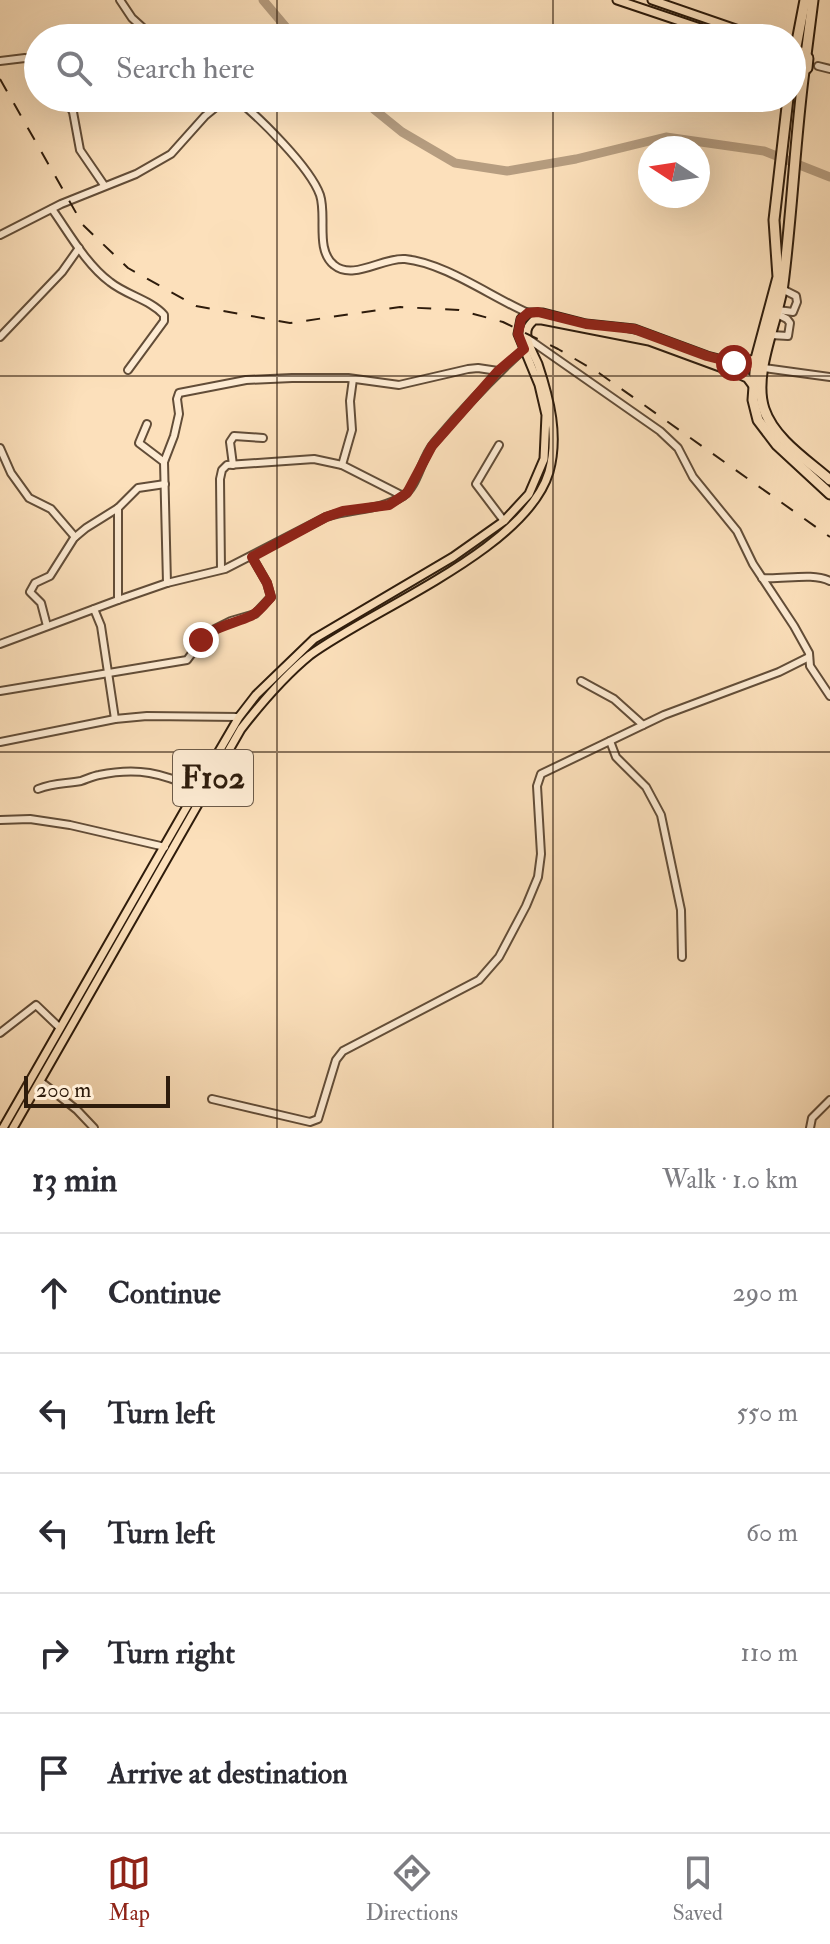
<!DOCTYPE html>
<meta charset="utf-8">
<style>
:root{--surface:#fff;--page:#f2f2f3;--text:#2b2b33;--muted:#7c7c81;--line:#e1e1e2;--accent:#8f2418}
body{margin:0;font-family:"IM FELL Double Pica",serif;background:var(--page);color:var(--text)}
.compass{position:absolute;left:638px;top:136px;width:72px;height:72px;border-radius:50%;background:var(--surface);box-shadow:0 8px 32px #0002;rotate:282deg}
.scale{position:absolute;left:24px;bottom:20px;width:146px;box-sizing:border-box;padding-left:8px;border:4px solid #2e1c0c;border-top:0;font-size:22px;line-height:28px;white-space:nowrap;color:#2e1c0c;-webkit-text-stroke:6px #fdebd3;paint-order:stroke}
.stop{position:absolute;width:24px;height:24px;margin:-18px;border:6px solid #8f2418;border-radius:50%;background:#fff}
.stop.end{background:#8f2418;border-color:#fff;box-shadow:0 2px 8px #0008}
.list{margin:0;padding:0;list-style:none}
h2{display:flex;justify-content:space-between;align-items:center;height:104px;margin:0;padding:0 32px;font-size:34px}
h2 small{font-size:26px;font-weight:400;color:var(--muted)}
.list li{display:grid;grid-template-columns:52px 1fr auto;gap:24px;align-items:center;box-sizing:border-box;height:120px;padding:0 32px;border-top:2px solid var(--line)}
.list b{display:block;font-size:30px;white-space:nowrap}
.list em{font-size:26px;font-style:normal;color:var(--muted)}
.icon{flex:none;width:44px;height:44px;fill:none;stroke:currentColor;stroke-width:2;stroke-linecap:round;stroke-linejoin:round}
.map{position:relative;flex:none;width:830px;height:1128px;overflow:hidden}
.search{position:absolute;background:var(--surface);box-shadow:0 8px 32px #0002;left:24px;right:24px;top:24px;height:88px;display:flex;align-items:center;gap:20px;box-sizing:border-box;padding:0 28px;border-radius:44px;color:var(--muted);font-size:30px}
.sheet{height:704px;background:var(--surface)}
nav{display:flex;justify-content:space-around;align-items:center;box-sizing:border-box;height:112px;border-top:2px solid var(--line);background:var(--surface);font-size:22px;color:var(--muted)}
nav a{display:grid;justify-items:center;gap:4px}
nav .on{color:var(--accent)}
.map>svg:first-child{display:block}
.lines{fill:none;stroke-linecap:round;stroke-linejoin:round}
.river{stroke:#b69d80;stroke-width:9}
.minor-casing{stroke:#624d38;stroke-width:10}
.major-casing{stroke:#2e1c0c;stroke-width:11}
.highway-casing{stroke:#2e1c0c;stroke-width:13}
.minor{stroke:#fdebd3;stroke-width:6}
.major{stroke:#fce0bb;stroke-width:7}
.highway{stroke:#fce0bb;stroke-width:9}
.rail{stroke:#2e1c0c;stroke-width:2;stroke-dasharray:14 14;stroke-linecap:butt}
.route{stroke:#8f2418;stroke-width:10}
.grid{fill:none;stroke:#2e1c0c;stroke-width:2;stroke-opacity:0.55}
.labels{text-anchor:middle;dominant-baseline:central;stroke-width:6;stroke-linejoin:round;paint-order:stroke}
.shield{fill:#fdebd3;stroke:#6c5a48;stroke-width:2}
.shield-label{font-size:32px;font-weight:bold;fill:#2e1c0c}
</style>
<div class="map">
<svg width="830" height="1128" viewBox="0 0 830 1128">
<rect width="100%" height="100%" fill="#fce0bb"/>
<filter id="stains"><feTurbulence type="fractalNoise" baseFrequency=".0025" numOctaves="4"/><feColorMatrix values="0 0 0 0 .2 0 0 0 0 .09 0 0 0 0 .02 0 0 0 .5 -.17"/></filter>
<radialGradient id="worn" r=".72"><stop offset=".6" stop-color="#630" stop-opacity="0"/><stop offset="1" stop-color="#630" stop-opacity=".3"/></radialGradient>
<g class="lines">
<g class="river">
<path d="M263 0 295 38"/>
<path d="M360 98 402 132 455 163 507 171 576 159 666 137 764 151 830 177"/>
</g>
<defs>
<g id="minor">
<path d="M120 0 132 18 154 38"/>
<path d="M0 61 25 58 38 63"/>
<path d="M818 66 830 69"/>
<path d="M65 98 73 112 80 150 104 185"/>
<path d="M235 98C259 117 310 167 320 195 327 216 315 250 334 265 353 281 383 257 405 259 445 263 491 297 528 313"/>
<path d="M52 209C69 233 86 264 110 282 126 295 151 300 164 315V321L128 370"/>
<path d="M0 235 61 204 136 174 171 154 205 116 227 98"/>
<path d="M778 310 793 312 797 302 796 296 782 289"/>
<path d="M771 335 788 336 790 323 787 319 777 314"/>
<path d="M0 337 62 272 79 248"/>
<path d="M527 338 660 431 678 448 693 477 737 531 753 564 794 626 809 653 810 666 830 696"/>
<path d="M764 368 830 377"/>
<path d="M147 424 139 443 164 462"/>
<path d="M499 445 476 484 504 521"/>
<path d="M0 448 11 473 29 498 51 509 75 537"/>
<path d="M233 465 230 442 234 436 263 438"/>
<path d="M342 465 352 430 350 401 353 379"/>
<path d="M221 569 220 479 222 470 227 465 314 459 342 465 403 496"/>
<path d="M762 578C782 580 813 572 830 581"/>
<path d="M167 583 164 462 174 436 179 414 177 399 179 393 246 380 292 378H348L399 385 468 369 478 368 498 371"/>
<path d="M118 600V508"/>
<path d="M94 609 101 626 115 719"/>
<path d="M47 626 41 603 30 592 35 583 50 576 74 538 86 528 118 508 138 488 165 484"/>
<path d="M0 644 118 600 167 583 225 569 326 517C352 508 380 511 403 496 418 486 421 458 434 443 462 410 492 378 524 349"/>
<path d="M581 681 614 699 643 725"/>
<path d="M0 691 187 660 207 633 231 621 255 614 271 597 267 583 252 557"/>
<path d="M610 741 616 757 646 787 661 815 681 910 682 957"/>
<path d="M0 742 115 719 147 716 239 717"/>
<path d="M38 789C55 782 65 784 81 781 87 779 93 776 99 775 138 767 162 773 197 789"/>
<path d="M0 820 30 819 70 825 165 847"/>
<path d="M0 1033 36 1005 60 1028"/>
<path d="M40 1081 77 1110 94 1128"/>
<path d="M212 1099 310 1122 318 1119 336 1060 343 1051 479 980 499 957 526 906 538 877 541 854 537 786 541 774 664 715 779 672 809 657"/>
<path d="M810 1128 812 1118 830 1100"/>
</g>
<g id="major">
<path d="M617 0 730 38"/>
<path d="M652 0 762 38"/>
<path d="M3 1128 197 789 239 717 256 695 314 639 453 557 504 521 529 494 544 459 546 415 539 385 518 334 521 319 528 313H543L586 324 634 329 707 356 734 363 756 359"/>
<path d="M13 1128 241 729C262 702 283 677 310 655 374 608 526 549 549 472 559 436 550 400 538 364 534 355 528 345 527 336 526 328 529 325 534 320H542L649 341 736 373 747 378 753 386"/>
</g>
<g id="highway">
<path d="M795 52 805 0"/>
<path d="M806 55 813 0"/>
<path d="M792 70 801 72 807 68 808 58 801 52"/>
<path d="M804 71C795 141 792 213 783 284 778 321 752 373 764 409 774 439 807 460 830 480"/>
<path d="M788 98 774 220 778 277 756 359 753 400 758 420 777 445 830 494"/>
</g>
</defs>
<use href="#minor" class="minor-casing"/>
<use href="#major" class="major-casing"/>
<use href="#highway" class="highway-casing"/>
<use href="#minor" class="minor"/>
<use href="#major" class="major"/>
<use href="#highway" class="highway"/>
<path class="rail" d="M0 79 83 225 128 268 196 306 290 323 400 307 459 310 503 322 558 349 599 373 830 537"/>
</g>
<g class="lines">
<path class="route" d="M201 640C215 626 233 624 251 616 259 612 265 604 271 597L267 583 252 557 326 517 343 511 389 505 407 493 432 446 498 371 524 349 518 334 521 319 528 313 538 312 586 324 634 329 707 356 734 363"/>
</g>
<path class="grid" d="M277 0V38M553 0V38M277 98V1128M553 98V1128M0 376H830M0 752H830"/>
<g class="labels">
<rect class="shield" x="173" y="750" width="80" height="56" rx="6"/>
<g class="shield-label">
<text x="213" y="778">F102</text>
</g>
</g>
<rect width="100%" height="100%" filter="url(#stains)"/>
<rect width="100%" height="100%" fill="url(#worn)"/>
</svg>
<svg class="compass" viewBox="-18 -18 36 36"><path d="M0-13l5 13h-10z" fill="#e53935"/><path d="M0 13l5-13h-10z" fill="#7c7c81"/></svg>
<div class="scale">200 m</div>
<div class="stop" style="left:734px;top:363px"></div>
<div class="stop end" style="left:201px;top:640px"></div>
<div class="search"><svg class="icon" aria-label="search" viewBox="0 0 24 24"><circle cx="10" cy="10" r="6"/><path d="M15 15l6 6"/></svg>Search here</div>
</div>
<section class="sheet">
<h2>13 min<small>Walk · 1.0 km</small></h2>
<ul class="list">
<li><svg class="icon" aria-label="ahead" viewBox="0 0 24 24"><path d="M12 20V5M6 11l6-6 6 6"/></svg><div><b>Continue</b></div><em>290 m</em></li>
<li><svg class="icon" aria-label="left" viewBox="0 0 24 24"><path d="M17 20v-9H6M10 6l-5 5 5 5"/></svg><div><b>Turn left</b></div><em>550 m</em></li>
<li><svg class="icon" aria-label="left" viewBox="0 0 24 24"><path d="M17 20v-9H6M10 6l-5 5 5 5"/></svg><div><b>Turn left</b></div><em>60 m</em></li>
<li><svg class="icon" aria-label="right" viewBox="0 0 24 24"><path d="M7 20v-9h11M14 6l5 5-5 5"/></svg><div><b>Turn right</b></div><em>110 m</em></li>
<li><svg class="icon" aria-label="arrive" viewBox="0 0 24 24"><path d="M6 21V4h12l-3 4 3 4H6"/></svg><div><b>Arrive at destination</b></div></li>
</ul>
</section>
<nav>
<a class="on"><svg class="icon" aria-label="map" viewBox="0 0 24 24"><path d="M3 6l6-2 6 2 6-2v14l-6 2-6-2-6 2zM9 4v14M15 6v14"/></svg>Map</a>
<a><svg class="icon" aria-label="directions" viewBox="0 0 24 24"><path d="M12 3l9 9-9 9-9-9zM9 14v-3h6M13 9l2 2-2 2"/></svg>Directions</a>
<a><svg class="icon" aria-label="saved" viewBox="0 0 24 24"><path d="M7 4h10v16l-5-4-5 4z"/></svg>Saved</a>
</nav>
